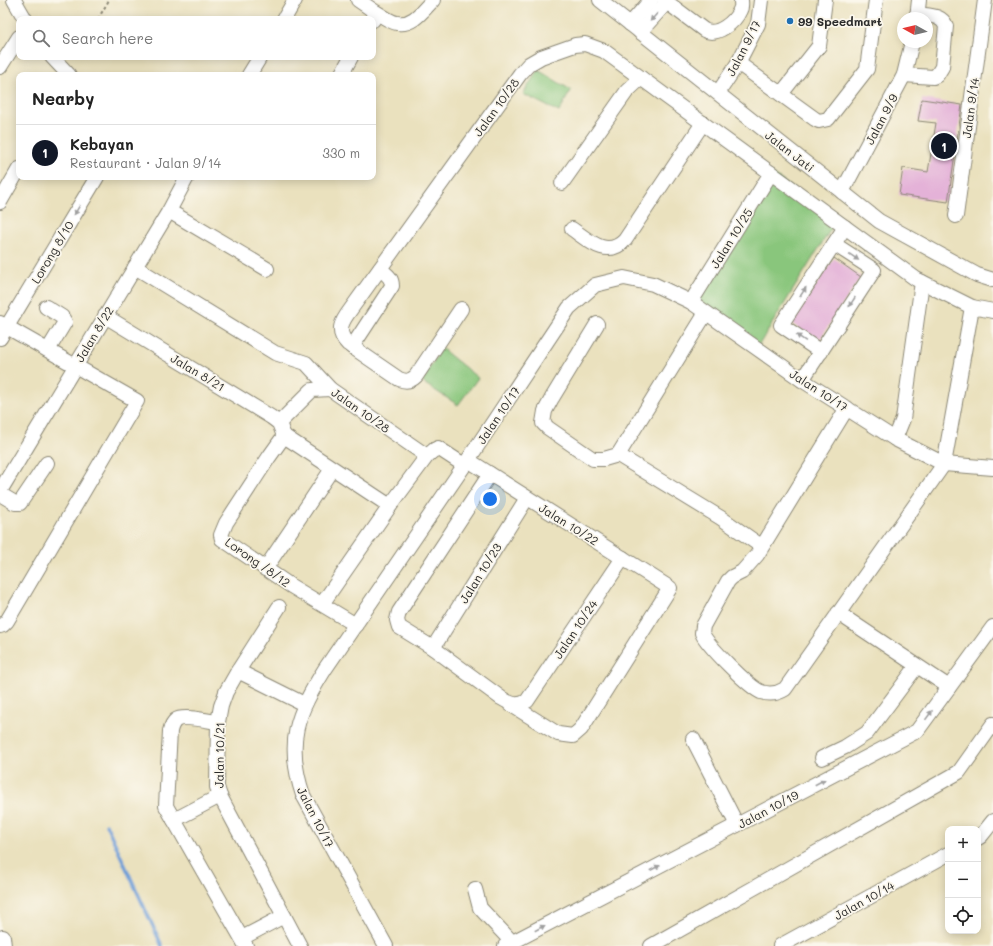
<!DOCTYPE html>
<meta charset="utf-8">
<style>
:root{--surface:#fff;--page:#f2f2f2;--text:#222;--muted:#767676;--line:#e0e0e0;--accent:#111827}
body{margin:0;font-family:Mali,sans-serif;background:var(--page);color:var(--text)}
.controls{position:absolute;right:12px;bottom:12px;display:grid;overflow:hidden;border-radius:8px;box-shadow:0 2px 10px #0003}
.controls button{width:36px;height:36px;display:grid;place-items:center;padding:0;border:0;border-bottom:1px solid var(--line);background:var(--surface);color:var(--text);font:20px sans-serif}
.compass{position:absolute;left:897px;top:12px;width:36px;height:36px;border-radius:50%;background:var(--surface);box-shadow:0 2px 10px #0003;rotate:278deg}
.you{position:absolute;left:490px;top:499px;width:14px;height:14px;margin:-10px;border:3px solid #fff;border-radius:50%;background:#1a73e8;box-shadow:0 0 0 6px #1a73e833}
.badge{display:grid;place-items:center;width:26px;height:26px;border-radius:50%;background:var(--accent);color:#fff;font-size:13px;font-weight:700}
.pin{position:absolute;translate:-50% -50%;border:2px solid #fff;box-shadow:0 1px 4px #0006}
.list{margin:0;padding:0;list-style:none}
h2{display:flex;justify-content:space-between;align-items:center;height:52px;margin:0;padding:0 16px;font-size:17px}
h2 small{font-size:13px;font-weight:400;color:var(--muted)}
.list li{display:grid;grid-template-columns:26px 1fr auto;gap:12px;align-items:center;box-sizing:border-box;height:56px;padding:0 16px;border-top:1px solid var(--line)}
.list b{display:block;font-size:15px;white-space:nowrap}
.list p{margin:0;font-size:13px;white-space:nowrap;color:var(--muted)}
.list em{font-size:13px;font-style:normal;color:var(--muted)}
.icon{flex:none;width:22px;height:22px;fill:none;stroke:currentColor;stroke-width:2;stroke-linecap:round;stroke-linejoin:round}
.map{position:relative;flex:none;width:993px;height:946px;overflow:hidden}
.search{position:absolute;background:var(--surface);box-shadow:0 2px 10px #0003;left:16px;top:16px;width:360px;height:44px;display:flex;align-items:center;gap:10px;box-sizing:border-box;padding:0 14px;border-radius:8px;color:var(--muted);font-size:15px}
.panel{position:absolute;background:var(--surface);box-shadow:0 2px 10px #0003;left:16px;top:72px;width:360px;height:108px;border-radius:8px}
.map>svg:first-child{display:block}
.green{fill:#89c67c;stroke:#5a7854}
.lines{fill:none;stroke-linecap:round;stroke-linejoin:round}
.stream{stroke:#6e9ed7;stroke-width:3.5}
.building{fill:#e4b2d8}
.minor-casing{stroke:#8a8674;stroke-width:16}
.path{stroke:#8a8674;stroke-width:2;stroke-dasharray:3 3;stroke-linecap:butt}
.minor{stroke:#fff;stroke-width:14}
.oneway{fill:#a0a0a0}
.poi-dot{fill:#1f6fb2;stroke:#fbf7ec;stroke-width:1.5}
.labels{text-anchor:middle;dominant-baseline:central;stroke-width:3.5;stroke-linejoin:round;paint-order:stroke}
.poi-label{font-size:12px;font-weight:bold;fill:#2b2b2b;stroke:#fbf7ec;text-anchor:start}
.street-label{font-size:12px;fill:#2b2b2b;stroke:#fbf7ec}
</style>
<div class="map">
<svg width="993" height="946" viewBox="0 0 993 946">
<rect width="100%" height="100%" fill="#fbf7ec"/>
<filter id="ink" filterUnits="userSpaceOnUse"><feTurbulence type="fractalNoise" baseFrequency=".025" numOctaves="2"/><feDisplacementMap in="SourceGraphic" scale="8" xChannelSelector="R" yChannelSelector="G"/><feConvolveMatrix kernelMatrix="1 2 1 2 8 2 1 2 1" color-interpolation-filters="sRGB"/></filter>
<filter id="wash" filterUnits="userSpaceOnUse"><feTurbulence type="fractalNoise" baseFrequency=".012" numOctaves="4" result="noise"/><feDisplacementMap in="SourceGraphic" scale="16" xChannelSelector="R" yChannelSelector="G"/><feGaussianBlur stdDeviation="0.9" result="paint"/><feColorMatrix in="noise" values="0 0 0 0 0 0 0 0 0 0 0 0 0 0 0 0 0 1.4 0 .05"/><feComposite in="paint" operator="in"/></filter>
<g filter="url(#wash)">
<rect width="100%" height="100%" fill="#eae1be"/>
<g class="green">
<path d="M538 70 571 90 559 112 523 94Z"/>
<path d="M771 173 837 219 757 348 691 302Z"/>
<path d="M441 348 478 378 458 405 422 382Z"/>
</g>
<g class="lines">
<path class="stream" d="M106 824 162 946"/>
</g>
<g id="blocks">
<g class="building">
<path d="M922 99 962 105 948 202 899 195 903 168 928 172 936 123 918 121Z"/>
<path d="M834 258 861 277 818 342 791 323Z"/>
</g>
</g>
</g>
<g filter="url(#ink)">
<use href="#blocks" fill-opacity="0" stroke="#8a8674" stroke-width="1"/>
<g class="lines">
<defs>
<g id="minor">
<path d="M14 0 25 19"/>
<path d="M358 0 377 13 373 20"/>
<path d="M600 0 879 221 977 275 993 280"/>
<path d="M664 0 704 30C717 37 735 22 740 10 742 7 741 3 741 0"/>
<path d="M377 13C383 16 390 22 397 23 413 26 423 10 433 0"/>
<path d="M917 18 919 0"/>
<path d="M284 19 295 0"/>
<path d="M630 24 651 0"/>
<path d="M640 32 667 2"/>
<path d="M52 57 69 75"/>
<path d="M738 63 815 119 819 121 828 119 867 69 876 0"/>
<path d="M0 67 19 37"/>
<path d="M249 75 260 57"/>
<path d="M341 75 351 57"/>
<path d="M904 75 933 77 937 75 942 67 946 26C941 14 928 16 917 14"/>
<path d="M718 93 738 63 758 24 761 0"/>
<path d="M781 94 819 46 825 0"/>
<path d="M562 183 627 91 641 78"/>
<path d="M842 192 904 75 912 42"/>
<path d="M0 202 19 169"/>
<path d="M169 211 267 269"/>
<path d="M956 216 985 0"/>
<path d="M572 229C588 240 607 259 625 240L703 123"/>
<path d="M135 267 275 353 306 363 330 389 427 456 434 450 438 448 464 465"/>
<path d="M691 302 771 173"/>
<path d="M46 307 62 317 65 322 48 350"/>
<path d="M461 309 416 376C411 381 406 382 399 379L348 344C335 331 342 321 351 309L520 74 529 64 541 57 575 45 585 44 604 51 916 279 972 307 993 311"/>
<path d="M105 316 271 417 279 423 284 436"/>
<path d="M0 323 137 401 7 621 3 625 0 626"/>
<path d="M597 324 552 398 545 411 543 423 548 428 593 459H604L618 455 721 518 761 546"/>
<path d="M0 338 97 177"/>
<path d="M352 347 392 286C392 277 386 274 380 269"/>
<path d="M821 352 781 325 845 227"/>
<path d="M802 380 874 270 834 244"/>
<path d="M847 408 757 555 742 572 732 577 728 581 703 626 702 633C707 645 749 687 761 692 770 695 777 694 785 689L944 464 972 307"/>
<path d="M279 423 312 390 330 389"/>
<path d="M284 436 269 457 226 523 221 535 222 539 291 586 356 625"/>
<path d="M284 436 390 506"/>
<path d="M895 439 903 419 922 282"/>
<path d="M618 455 706 313"/>
<path d="M468 460 670 588 581 729 573 736 558 734 510 704"/>
<path d="M490 474 399 612 397 620 399 627 433 648 501 698C511 704 517 707 527 701L623 558"/>
<path d="M0 491 169 211 187 177"/>
<path d="M0 494 15 503H20L47 463"/>
<path d="M265 569 332 469"/>
<path d="M322 604 390 506 427 456"/>
<path d="M279 607 238 671 226 692 221 706 218 722 217 787 220 796 300 946"/>
<path d="M838 613 949 687"/>
<path d="M433 648 527 498"/>
<path d="M238 671 304 704"/>
<path d="M218 722C209 721 183 715 176 720 172 723 171 727 170 731L166 806 246 946"/>
<path d="M693 739 737 825"/>
<path d="M822 758 845 747 867 733 917 666"/>
<path d="M174 820 220 796"/>
<path d="M978 838 981 836 993 821"/>
<path d="M475 889 480 908 512 942"/>
<path d="M3 937 4 946"/>
<path d="M242 938 284 916"/>
<path d="M386 946 303 795C285 741 297 714 325 669L468 460 569 308 595 285 624 278 653 284 691 302 802 380 895 439 944 464 993 468"/>
<path d="M505 946 917 731 993 627"/>
<path d="M651 946 959 772 993 724"/>
<path d="M780 946 948 854"/>
</g>
</defs>
<use href="#minor" class="minor-casing"/>
<path class="path" d="M98 19 109 0"/>
<use href="#minor" class="minor"/>
</g>
<defs><path id="oneway-solid" d="M-6-.8H1V-3.2L6.5 0L1 3.2V.8H-6Z"/></defs>
<g class="oneway">
<use href="#oneway-solid" transform="translate(654 17) rotate(132)"/>
<use href="#oneway-solid" transform="translate(77 210) rotate(121)"/>
<use href="#oneway-solid" transform="translate(854 257) rotate(34)"/>
<use href="#oneway-solid" transform="translate(803 292) rotate(-57)"/>
<use href="#oneway-solid" transform="translate(852 302) rotate(123)"/>
<use href="#oneway-solid" transform="translate(801 338) rotate(-146)"/>
<use href="#oneway-solid" transform="translate(929 715) rotate(-54)"/>
<use href="#oneway-solid" transform="translate(820 782) rotate(-28)"/>
<use href="#oneway-solid" transform="translate(655 868) rotate(-28)"/>
<use href="#oneway-solid" transform="translate(540 928) rotate(-28)"/>
</g>
</g>
<circle class="poi-dot" cx="790" cy="21" r="4"/>
<g class="labels">
<g class="poi-label">
<text x="798" y="21">99 Speedmart</text>
</g>
<g class="street-label">
<text transform="translate(743 48) rotate(-63)">Jalan 9/17</text>
<text transform="translate(496 107) rotate(-54)">Jalan 10/28</text>
<text transform="translate(970 108) rotate(-82)">Jalan 9/14</text>
<text transform="translate(881 119) rotate(-62)">Jalan 9/9</text>
<text transform="translate(790 151) rotate(38)">Jalan Jati</text>
<text transform="translate(731 238) rotate(-58)">Jalan 10/25</text>
<text transform="translate(52 252) rotate(-59)">Lorong 8/10</text>
<text transform="translate(94 334) rotate(-59)">Jalan 8/22</text>
<text transform="translate(198 372) rotate(31)">Jalan 8/21</text>
<text transform="translate(819 390) rotate(33)">Jalan 10/17</text>
<text transform="translate(361 410) rotate(35)">Jalan 10/28</text>
<text transform="translate(498 415) rotate(-56)">Jalan 10/17</text>
<text transform="translate(569 524) rotate(32)">Jalan 10/22</text>
<text transform="translate(258 562) rotate(35)">Lorong /8/12</text>
<text transform="translate(480 573) rotate(-58)">Jalan 10/23</text>
<text transform="translate(575 629) rotate(-56)">Jalan 10/24</text>
<text transform="translate(219 755) rotate(-89)">Jalan 10/21</text>
<text transform="translate(768 809) rotate(-28)">Jalan 10/19</text>
<text transform="translate(316 817) rotate(63)">Jalan 10/17</text>
<text transform="translate(864 900) rotate(-29)">Jalan 10/14</text>
</g>
</g>
</svg>
<div class="controls">
<button>+</button>
<button>−</button>
<button><svg class="icon" aria-label="locate" viewBox="0 0 24 24"><circle cx="12" cy="12" r="6"/><path d="M12 2v4M12 18v4M2 12h4M18 12h4"/></svg></button>
</div>
<svg class="compass" viewBox="-18 -18 36 36"><path d="M0-13l5 13h-10z" fill="#e53935"/><path d="M0 13l5-13h-10z" fill="#767676"/></svg>
<div class="you"></div>
<div class="pin badge" style="left:944px;top:146px">1</div>
<div class="search"><svg class="icon" aria-label="search" viewBox="0 0 24 24"><circle cx="10" cy="10" r="6"/><path d="M15 15l6 6"/></svg>Search here</div>
<section class="panel">
<h2>Nearby<small></small></h2>
<ul class="list">
<li><span class="badge">1</span><div><b>Kebayan</b><p>Restaurant · Jalan 9/14</p></div><em>330 m</em></li>
</ul>
</section>
</div>
